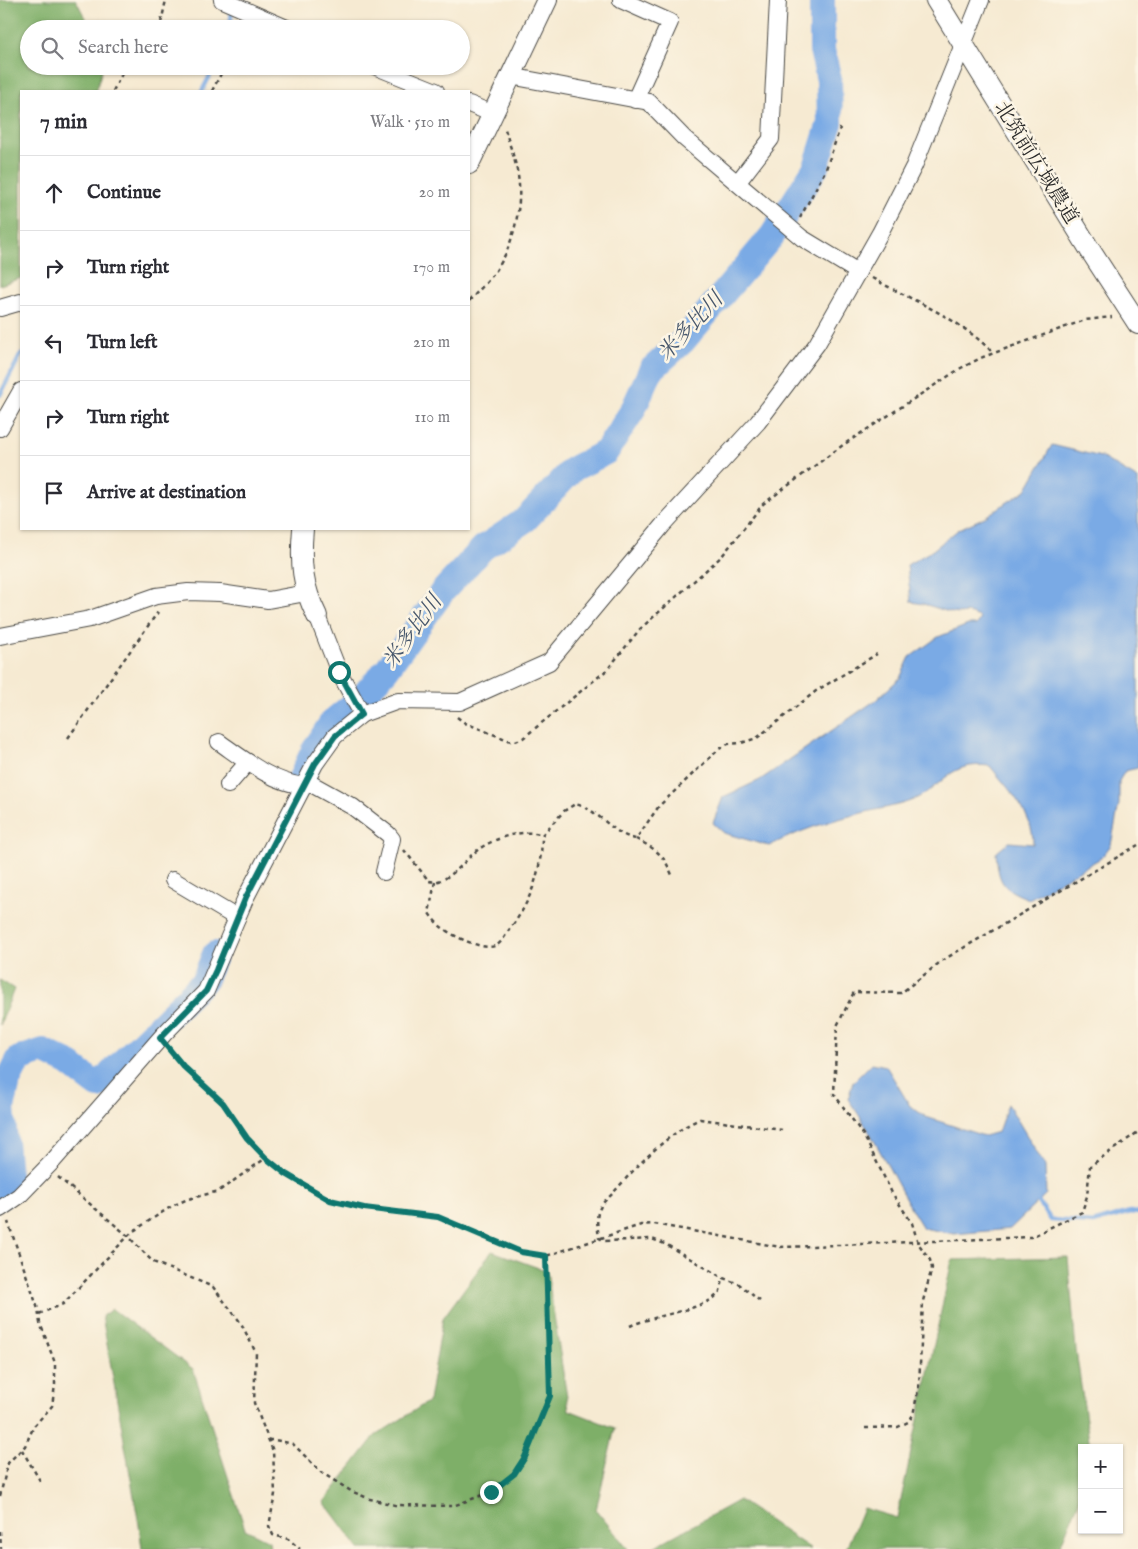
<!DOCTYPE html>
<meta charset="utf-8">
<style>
:root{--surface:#fff;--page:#f2f2f3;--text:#2b2b33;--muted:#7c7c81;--line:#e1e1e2}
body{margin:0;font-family:"IM FELL English","Noto Serif JP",serif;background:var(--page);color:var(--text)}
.controls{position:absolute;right:15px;bottom:15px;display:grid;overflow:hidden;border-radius:0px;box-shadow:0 1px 4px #0004}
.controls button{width:45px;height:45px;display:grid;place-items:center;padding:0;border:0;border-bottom:1px solid var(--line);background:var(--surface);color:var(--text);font:25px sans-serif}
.stop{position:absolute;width:15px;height:15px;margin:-11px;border:4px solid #0f766e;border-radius:50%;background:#fff}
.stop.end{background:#0f766e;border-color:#fff;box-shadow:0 1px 5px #0008}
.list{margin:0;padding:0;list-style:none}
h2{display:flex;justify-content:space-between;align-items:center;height:65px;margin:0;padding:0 20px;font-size:21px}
h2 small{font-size:16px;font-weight:400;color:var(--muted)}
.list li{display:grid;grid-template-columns:32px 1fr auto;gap:15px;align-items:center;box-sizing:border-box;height:75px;padding:0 20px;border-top:1px solid var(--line)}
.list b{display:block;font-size:19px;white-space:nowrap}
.list em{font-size:16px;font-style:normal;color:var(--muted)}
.icon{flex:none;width:28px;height:28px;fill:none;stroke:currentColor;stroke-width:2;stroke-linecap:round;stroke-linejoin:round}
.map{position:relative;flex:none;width:1138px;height:1549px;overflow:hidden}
.search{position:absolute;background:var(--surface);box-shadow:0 1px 4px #0004;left:20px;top:20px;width:450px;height:55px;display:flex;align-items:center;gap:12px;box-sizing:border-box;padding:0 18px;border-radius:28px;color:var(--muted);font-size:19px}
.panel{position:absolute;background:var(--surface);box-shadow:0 1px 4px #0004;left:20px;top:90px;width:450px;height:440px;border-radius:0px}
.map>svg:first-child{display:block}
.forest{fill:#7eaf68;stroke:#546d4a}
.water{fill:#7aaae5;stroke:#526a88}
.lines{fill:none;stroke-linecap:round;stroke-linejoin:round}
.stream{stroke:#7aaae5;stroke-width:4.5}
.river{stroke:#7aaae5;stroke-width:26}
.minor-casing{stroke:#494844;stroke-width:18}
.tertiary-casing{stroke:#494844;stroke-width:22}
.path{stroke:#494844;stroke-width:2.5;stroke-dasharray:4 4;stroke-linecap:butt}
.minor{stroke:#fff;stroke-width:16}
.tertiary{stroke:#fff;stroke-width:20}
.route{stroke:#0f766e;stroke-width:6}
.labels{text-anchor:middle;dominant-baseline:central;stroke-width:5;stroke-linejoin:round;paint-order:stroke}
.street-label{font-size:20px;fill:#2b2b2b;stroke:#fcf5e5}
.water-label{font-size:21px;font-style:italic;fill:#47576c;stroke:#fcf5e5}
</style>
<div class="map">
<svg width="1138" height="1549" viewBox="0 0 1138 1549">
<rect width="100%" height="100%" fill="#fcf5e5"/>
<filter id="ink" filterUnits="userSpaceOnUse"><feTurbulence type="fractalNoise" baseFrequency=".02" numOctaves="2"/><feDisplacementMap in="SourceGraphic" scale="10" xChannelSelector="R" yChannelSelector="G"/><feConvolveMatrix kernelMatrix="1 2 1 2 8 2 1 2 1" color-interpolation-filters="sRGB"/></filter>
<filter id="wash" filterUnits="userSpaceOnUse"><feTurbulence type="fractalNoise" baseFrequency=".0096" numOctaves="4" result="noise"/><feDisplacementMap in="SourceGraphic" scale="20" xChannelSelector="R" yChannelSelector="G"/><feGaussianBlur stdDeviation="1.12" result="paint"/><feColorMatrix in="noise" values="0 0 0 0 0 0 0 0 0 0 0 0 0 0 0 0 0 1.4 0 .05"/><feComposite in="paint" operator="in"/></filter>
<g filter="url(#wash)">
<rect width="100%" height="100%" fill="#f6ead2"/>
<g class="forest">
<path d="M0 0H76L91 29H29V66H103L96 91H21V278L0 285Z"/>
<path d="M0 980 14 989 0 1025Z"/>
<path d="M492 1251 547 1271 569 1410 615 1428 596 1510 628 1549H359L324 1502 375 1436 429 1401 443 1318Z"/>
<path d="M1068 1257 1076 1350 1090 1448H1082V1494L1059 1549H846L863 1508 897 1518 952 1260Z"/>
<path d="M112 1309 193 1369 245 1529 269 1541 270 1549H142L139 1525 102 1316Z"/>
<path d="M739 1500 811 1549H650Z"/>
</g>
<g class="water">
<path d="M1052 445 1101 457 1138 479V768L1125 771 1119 781V804L1111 845 1101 858 1029 899C1000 888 999 882 996 853L1009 842 1033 844C1034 814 1008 789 990 766 948 761 946 785 913 800 896 807 876 809 858 814 825 822 799 831 769 846L724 833 713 823 723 797 760 780 876 700 900 678 910 657 938 637 968 625H976L980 618C964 609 965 616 953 613 937 609 929 604 911 602L907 565 933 550 959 529 985 517 1026 490Z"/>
<path d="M872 1063 886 1066 910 1106 926 1117 984 1136 998 1132 1008 1104 1045 1166 1046 1194 1010 1229 954 1234 923 1228C896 1186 877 1139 848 1099L853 1082Z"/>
</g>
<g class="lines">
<g class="stream">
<path d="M230 29 232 8"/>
<path d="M202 91 215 66"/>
<path d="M0 395 21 354"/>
<path d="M1036 1198 1051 1220 1093 1223 1130 1212 1138 1213"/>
</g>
<g class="river">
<path d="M297 787 313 752 332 722 361 698 387 669 443 591 483 548 525 520 573 469 606 452 633 410 651 370 683 341 772 236 816 167 830 123 829 80 822 50V0"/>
<path d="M0 1197 8 1175 2 1108 8 1081 19 1059 43 1051 68 1063 98 1086 204 981 215 954"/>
</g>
</g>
</g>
<g filter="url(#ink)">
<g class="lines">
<defs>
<g id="minor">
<path d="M222 0 289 29"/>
<path d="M621 0 670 22 635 100"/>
<path d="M374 66 436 91"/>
<path d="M510 76 649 102 684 138 802 238 858 272"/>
<path d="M469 104 493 114"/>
<path d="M738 182 771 139 778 0"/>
<path d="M0 308 21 302"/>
<path d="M0 428 21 391"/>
<path d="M317 616 339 672 362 714"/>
<path d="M0 636 90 619 156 596 188 592 220 593 268 600 306 593"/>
<path d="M219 742C245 760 271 782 304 786"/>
<path d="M306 781 353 807 388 834 392 839 384 872"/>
<path d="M228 785 248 762"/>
<path d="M173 880 237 918"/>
<path d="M0 1209 19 1196 53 1161 164 1034 206 991 246 897 315 764 335 736 362 714 398 701 460 702 549 662 663 525 758 422 817 344 880 233 914 166 981 0"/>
</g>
<g id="tertiary">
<path d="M936 0 1090 250 1138 324"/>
<path d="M469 164 547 0"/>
<path d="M303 529C300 562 302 586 317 616"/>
</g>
</defs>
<use href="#minor" class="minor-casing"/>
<use href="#tertiary" class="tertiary-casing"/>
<g class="path">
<path d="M157 29 161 23 166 0"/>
<path d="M113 91 126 66"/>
<path d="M212 91 225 66"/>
<path d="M800 218 826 169 840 128"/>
<path d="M872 278C913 301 960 318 993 353"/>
<path d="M469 301C478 291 489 281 497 269 512 247 521 212 519 185 518 166 510 147 505 129"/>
<path d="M457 717 465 723 513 742 523 738 607 670 640 629 722 556 763 504 843 445 961 368 983 357 1085 320 1112 317"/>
<path d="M68 738 158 612"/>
<path d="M636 839C655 849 663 853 672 875"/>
<path d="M404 850 429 881C448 886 466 858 479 849 495 838 524 828 542 835L564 811 575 804C599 809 612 835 636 839L659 806 719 749 728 744 741 743 757 738 816 691 877 654"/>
<path d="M435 882 429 913C439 928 449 933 464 940 473 944 489 950 497 945 502 942 506 935 509 930 531 902 542 870 542 835"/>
<path d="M170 1050 183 1066 223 1103 247 1138 266 1158 286 1174 330 1200 364 1208 438 1217 521 1252 546 1256 641 1225 654 1224 780 1247 813 1246 1031 1237 1082 1212 1087 1196 1090 1166 1138 1132"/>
<path d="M58 1177 128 1236 153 1262 213 1287 241 1323 256 1353 254 1403 273 1451 275 1494 269 1526 273 1535 288 1539 300 1549"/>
<path d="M760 1301 739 1284 723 1278 667 1245 652 1239 605 1241 599 1238C598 1229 595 1216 600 1208 602 1202 609 1198 613 1193 637 1166 666 1134 700 1119L782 1130"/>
<path d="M39 1314 63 1304 132 1232 172 1206 188 1199 219 1191 266 1158"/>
<path d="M630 1326C651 1316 701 1310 716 1296 721 1292 722 1285 723 1278"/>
<path d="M865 1428 898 1427 908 1422 913 1415 919 1386 923 1301 932 1268 930 1260 918 1243 912 1223 892 1193 864 1136 834 1094 837 1026 854 992 901 993 943 960 1138 845"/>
<path d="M268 1440H275L293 1444 322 1473 351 1491 370 1499 395 1505 453 1506 491 1492 513 1474 525 1457 550 1396 546 1256"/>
<path d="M22 1450 42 1484"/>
<path d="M0 1496 8 1463 25 1446 34 1426 52 1406 55 1385V1363L40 1323 38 1309 8 1222"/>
<path d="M0 1531 1 1549"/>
</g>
<use href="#minor" class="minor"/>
<use href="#tertiary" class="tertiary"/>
</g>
</g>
<g class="lines" filter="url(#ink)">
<path class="route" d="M339 672 362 714 335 736 315 764 246 897 216 970 206 991 160 1038 183 1066 223 1103 247 1138 266 1158 286 1174 330 1200 364 1208 438 1217 521 1252 546 1256 550 1396 525 1457 514 1474 491 1492"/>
</g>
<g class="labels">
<g class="street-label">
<text transform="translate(1036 163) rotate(58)">北筑前広域農道</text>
</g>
<g class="water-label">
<text transform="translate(691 327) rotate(-47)">米多比川</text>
<text transform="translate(413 632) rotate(-54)">米多比川</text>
</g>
</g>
</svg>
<div class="controls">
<button>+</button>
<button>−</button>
</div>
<div class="stop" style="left:339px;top:672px"></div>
<div class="stop end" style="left:491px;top:1492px"></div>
<div class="search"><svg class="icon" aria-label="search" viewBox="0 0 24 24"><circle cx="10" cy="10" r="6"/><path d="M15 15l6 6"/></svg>Search here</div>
<section class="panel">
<h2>7 min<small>Walk · 510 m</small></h2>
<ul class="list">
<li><svg class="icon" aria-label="ahead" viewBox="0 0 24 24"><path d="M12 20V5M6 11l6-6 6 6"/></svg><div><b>Continue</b></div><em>20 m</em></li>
<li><svg class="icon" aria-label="right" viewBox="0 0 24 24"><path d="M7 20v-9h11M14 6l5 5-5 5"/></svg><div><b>Turn right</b></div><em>170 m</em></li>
<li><svg class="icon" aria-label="left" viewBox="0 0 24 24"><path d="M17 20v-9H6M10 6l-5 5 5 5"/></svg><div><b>Turn left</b></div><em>210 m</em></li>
<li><svg class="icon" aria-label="right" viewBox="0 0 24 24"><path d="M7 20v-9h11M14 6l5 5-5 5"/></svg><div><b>Turn right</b></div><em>110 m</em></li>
<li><svg class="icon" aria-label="arrive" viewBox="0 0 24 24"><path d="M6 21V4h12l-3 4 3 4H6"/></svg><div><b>Arrive at destination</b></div></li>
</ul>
</section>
</div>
